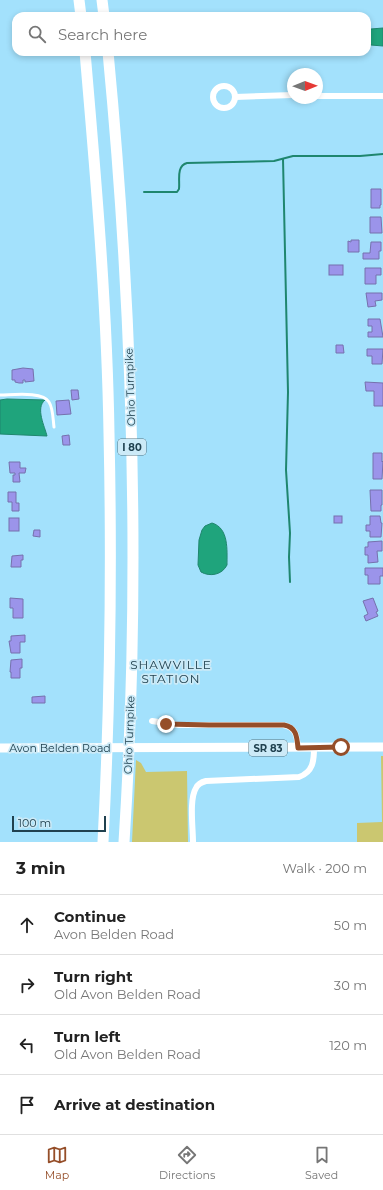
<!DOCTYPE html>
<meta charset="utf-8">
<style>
:root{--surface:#fff;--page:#f2f2f2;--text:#222;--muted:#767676;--line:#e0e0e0;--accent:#954e29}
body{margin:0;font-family:Montserrat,sans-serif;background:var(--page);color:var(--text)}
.compass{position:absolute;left:287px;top:68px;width:36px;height:36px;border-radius:50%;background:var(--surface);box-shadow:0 2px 6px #0003;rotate:89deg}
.scale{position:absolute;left:12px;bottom:10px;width:94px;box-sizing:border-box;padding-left:4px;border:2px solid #20414f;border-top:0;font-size:11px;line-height:14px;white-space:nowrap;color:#20414f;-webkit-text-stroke:3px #cceaf7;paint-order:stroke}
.stop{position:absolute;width:12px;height:12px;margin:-9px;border:3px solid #954e29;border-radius:50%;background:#fff}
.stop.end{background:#954e29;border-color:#fff;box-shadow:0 1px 4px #0008}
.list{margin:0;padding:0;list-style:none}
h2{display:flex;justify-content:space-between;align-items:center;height:52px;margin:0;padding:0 16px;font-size:17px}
h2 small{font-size:13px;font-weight:400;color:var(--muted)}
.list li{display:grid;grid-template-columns:26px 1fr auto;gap:12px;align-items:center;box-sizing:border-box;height:60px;padding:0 16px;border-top:1px solid var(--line)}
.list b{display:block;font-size:15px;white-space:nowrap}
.list p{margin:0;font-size:13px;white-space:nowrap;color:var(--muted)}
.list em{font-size:13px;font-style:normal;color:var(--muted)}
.icon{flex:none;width:22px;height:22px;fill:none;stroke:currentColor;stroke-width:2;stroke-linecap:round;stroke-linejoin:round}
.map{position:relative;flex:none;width:383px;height:842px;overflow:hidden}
.search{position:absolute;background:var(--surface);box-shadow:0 2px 6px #0003;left:12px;right:12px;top:12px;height:44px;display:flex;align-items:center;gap:10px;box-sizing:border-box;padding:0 14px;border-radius:12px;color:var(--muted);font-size:15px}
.sheet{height:292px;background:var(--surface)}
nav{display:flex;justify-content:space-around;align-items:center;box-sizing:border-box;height:56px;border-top:1px solid var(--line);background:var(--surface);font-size:11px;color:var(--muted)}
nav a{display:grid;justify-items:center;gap:2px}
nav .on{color:var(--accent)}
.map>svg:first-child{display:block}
.green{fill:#cbc770}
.water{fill:#1fa47c;stroke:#1f866e}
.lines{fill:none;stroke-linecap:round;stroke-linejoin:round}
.stream{stroke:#1f866e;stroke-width:2}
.building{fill:#9b94ea;stroke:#7671ad}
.service{stroke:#fff;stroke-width:3}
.minor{stroke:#fff;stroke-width:6}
.primary{stroke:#fff;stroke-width:9}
.motorway{stroke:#fff;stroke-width:11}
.route{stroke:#954e29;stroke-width:5}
.labels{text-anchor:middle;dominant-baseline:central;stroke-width:3.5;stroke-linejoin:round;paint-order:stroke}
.shield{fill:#cceaf7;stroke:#547481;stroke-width:1}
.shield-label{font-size:10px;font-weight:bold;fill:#20414f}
.street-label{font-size:11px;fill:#20414f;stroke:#cceaf7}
.neighbourhood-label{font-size:12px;letter-spacing:1px;fill:#20414f;stroke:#cceaf7}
</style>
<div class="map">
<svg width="383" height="842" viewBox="0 0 383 842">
<rect width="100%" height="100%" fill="#a3e1fc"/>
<g class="green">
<path d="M381 756H383V842H357V823L382 822Z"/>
<path d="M136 760 141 763 146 772 187 771 188 842H132Z"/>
</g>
<g class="water">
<path d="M383 28V46L371 45 368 43V36L371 29Z"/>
<path d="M7 399 45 400C35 408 45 427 47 436L0 434V400Z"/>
<path d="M212 523C229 528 227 550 227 565 222 575 210 577 201 572L198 565 199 540 202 530 205 526Z"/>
</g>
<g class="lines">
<g class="stream">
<path d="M283 159 288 392 286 470 290 533 289 557 290 582"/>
<path d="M144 192H177L179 189C180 180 176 166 187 163L274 161 293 156H360L383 154"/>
</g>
</g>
<g class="building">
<path d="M371 189H381V205H380V208H371Z"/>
<path d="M370 217H381L382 233H370Z"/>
<path d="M351 240H359V252H348V241L351 242Z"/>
<path d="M371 242H381V251H379V259H363V253H370Z"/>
<rect x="329" y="265" width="14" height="10"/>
<path d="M365 268H381V275H376V284H365Z"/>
<path d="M366 293H382V300L375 301 376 306 368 307Z"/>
<path d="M368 319H380L383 337H368V332H372V326H368Z"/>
<path d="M336 345H343L344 353H336Z"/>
<path d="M367 349H383L382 364H372V356H367Z"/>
<path d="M23 368 33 369 34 381 25 382V380H23V383H19L15 382V380H12V370Z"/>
<path d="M365 382 383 383V406H374V391H366Z"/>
<path d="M71 390H78L79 399 72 400Z"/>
<path d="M69 400 71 414 57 415 56 401Z"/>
<path d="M69 435 70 445H63L62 436Z"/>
<path d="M373 453H382V462L383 461 382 479H373Z"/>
<path d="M9 462H20V468H26L25 473H19L20 482H13V475H15V473H10Z"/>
<path d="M370 490H382V505H381V511H371Z"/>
<path d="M8 492H16V503H19V511H12V502H8Z"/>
<rect x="334" y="516" width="8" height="7"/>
<path d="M370 516H380L381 523H382L381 537H370V531H366V525H370Z"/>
<rect x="9" y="518" width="10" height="13"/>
<path d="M34 530H40V537L33 536Z"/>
<path d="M382 541V551H377L378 562 368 563V555H365V547H368V542Z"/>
<path d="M23 555V560H21V567H11L12 556Z"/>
<path d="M365 568H383V576H380V584H368V575H365Z"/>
<path d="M10 598 23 599V618H13V608H10Z"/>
<path d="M373 598 378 611 376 612 378 616 366 621 364 616 368 614 363 601Z"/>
<path d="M25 635V642H20V653H11L9 641H11V636Z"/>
<path d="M22 659V668H20V678H11V672H10L11 660Z"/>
<path d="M45 696V703H32V697Z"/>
</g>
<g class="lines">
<path class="service" d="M0 395C12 395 43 391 49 402 53 408 53 419 54 427"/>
<g class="minor">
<circle cx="224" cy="97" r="11"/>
<path d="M317 96H383"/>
<path d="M235 97 293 95"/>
<path d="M152 721 178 725H283C296 727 297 736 298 748"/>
<path d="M193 842C193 828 189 799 196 788 198 784 202 782 206 781L299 777C313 772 314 761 314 748"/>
</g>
<path class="primary" d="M0 748 383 747"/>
<g class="motorway">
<path d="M79 0 81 16"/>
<path d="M102 0 104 16"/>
<path d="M85 52C96 179 107 306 109 433 112 569 110 706 103 842"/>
<path d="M108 52C133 314 141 579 124 842"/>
</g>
</g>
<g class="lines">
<path class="route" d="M166 724 209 725H284C296 727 297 736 298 748L341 747"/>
</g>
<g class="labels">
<g class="shield">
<rect x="118" y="439" width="28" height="16" rx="3"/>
<rect x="249" y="740" width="38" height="16" rx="3"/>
</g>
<g class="shield-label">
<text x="132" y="447">I 80</text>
<text x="268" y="748">SR 83</text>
</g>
<g class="street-label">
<text transform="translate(130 387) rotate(-92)">Ohio Turnpike</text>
<text transform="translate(129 735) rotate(-88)">Ohio Turnpike</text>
<text x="60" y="748">Avon Belden Road</text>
</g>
<g class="neighbourhood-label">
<text x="171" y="664">SHAWVILLE<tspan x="171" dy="14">STATION</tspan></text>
</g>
</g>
</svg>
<svg class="compass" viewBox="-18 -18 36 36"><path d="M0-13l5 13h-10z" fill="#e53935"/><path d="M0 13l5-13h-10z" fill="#767676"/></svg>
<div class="scale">100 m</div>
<div class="stop" style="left:341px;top:747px"></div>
<div class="stop end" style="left:166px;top:724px"></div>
<div class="search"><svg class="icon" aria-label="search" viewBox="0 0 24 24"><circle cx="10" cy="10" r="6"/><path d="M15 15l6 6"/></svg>Search here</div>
</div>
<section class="sheet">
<h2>3 min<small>Walk · 200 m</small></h2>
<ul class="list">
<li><svg class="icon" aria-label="ahead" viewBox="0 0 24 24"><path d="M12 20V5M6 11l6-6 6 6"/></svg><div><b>Continue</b><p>Avon Belden Road</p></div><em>50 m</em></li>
<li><svg class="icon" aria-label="right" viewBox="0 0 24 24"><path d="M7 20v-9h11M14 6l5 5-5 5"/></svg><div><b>Turn right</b><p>Old Avon Belden Road</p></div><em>30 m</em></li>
<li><svg class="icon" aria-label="left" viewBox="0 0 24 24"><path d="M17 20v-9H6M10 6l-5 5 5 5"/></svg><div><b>Turn left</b><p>Old Avon Belden Road</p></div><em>120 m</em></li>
<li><svg class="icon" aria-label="arrive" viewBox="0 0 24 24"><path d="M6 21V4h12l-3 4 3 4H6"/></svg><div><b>Arrive at destination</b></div></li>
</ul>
</section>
<nav>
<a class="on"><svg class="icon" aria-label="map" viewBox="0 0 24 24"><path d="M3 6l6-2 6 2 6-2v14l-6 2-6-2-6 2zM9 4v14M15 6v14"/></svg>Map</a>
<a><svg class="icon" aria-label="directions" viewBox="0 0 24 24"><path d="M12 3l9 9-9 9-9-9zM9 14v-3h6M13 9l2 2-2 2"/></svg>Directions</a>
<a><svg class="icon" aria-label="saved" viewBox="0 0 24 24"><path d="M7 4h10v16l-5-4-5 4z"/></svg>Saved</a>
</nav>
